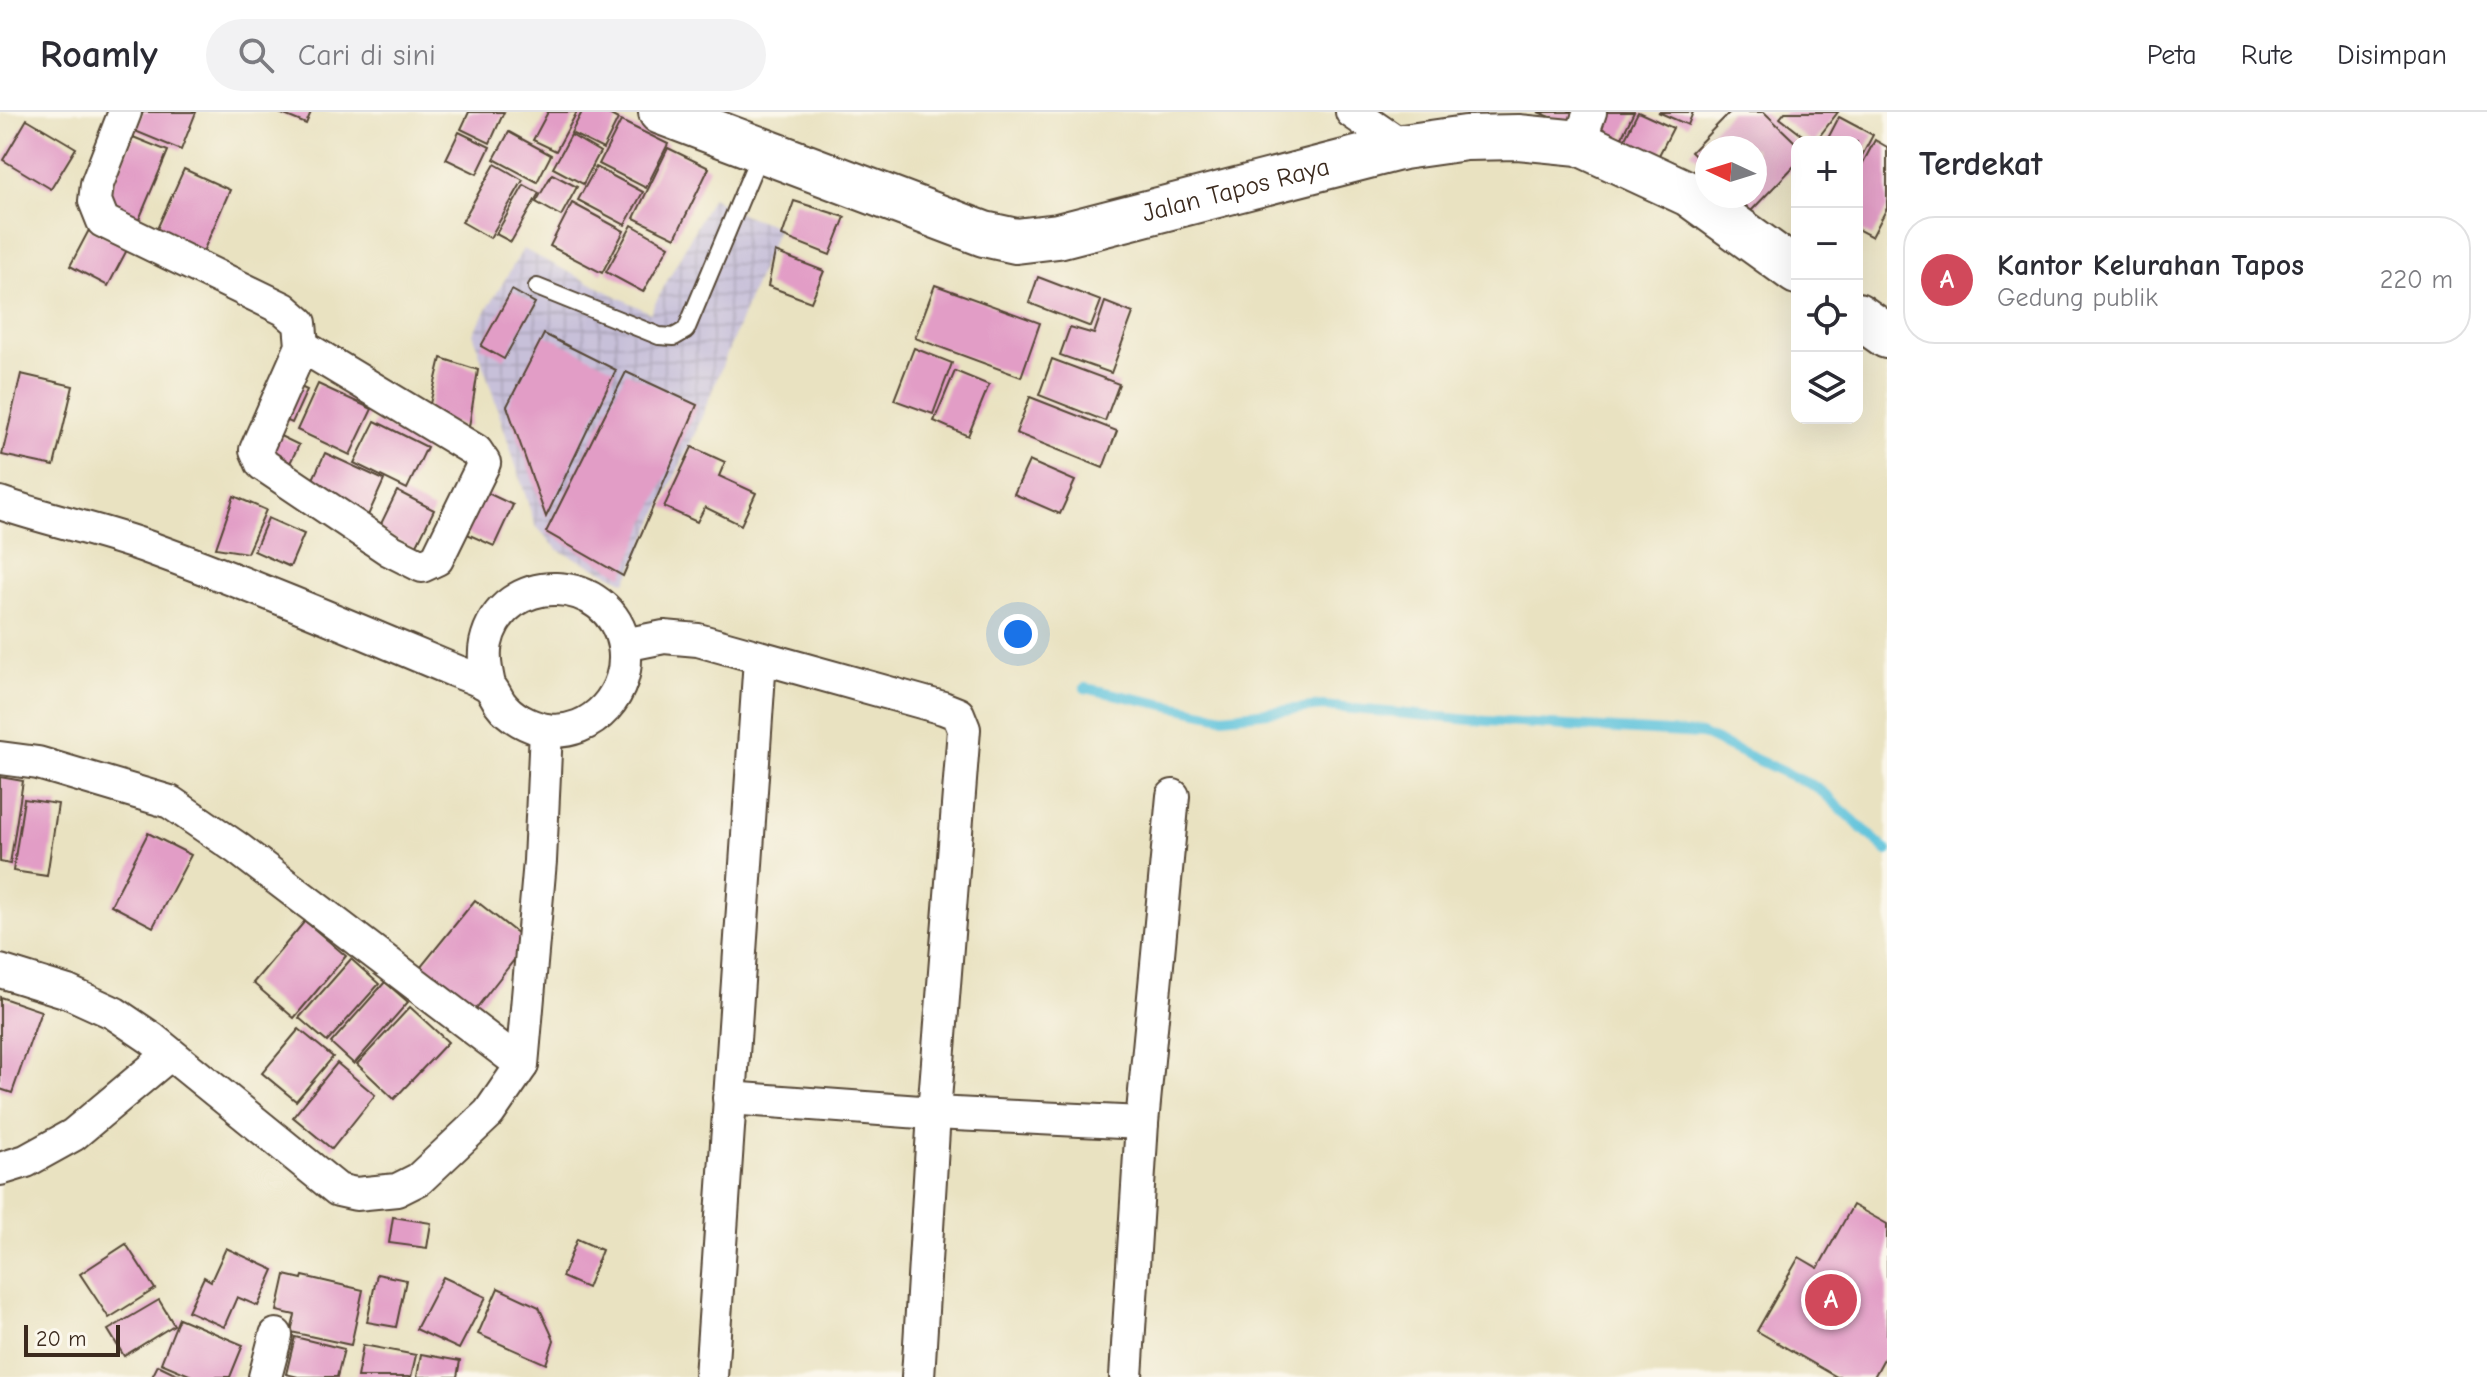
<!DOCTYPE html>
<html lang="id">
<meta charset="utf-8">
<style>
:root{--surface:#fff;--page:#f2f2f3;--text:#2b2b33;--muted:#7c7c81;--line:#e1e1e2;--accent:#d1495b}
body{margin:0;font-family:"Comic Neue",sans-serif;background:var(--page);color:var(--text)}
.controls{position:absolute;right:24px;top:24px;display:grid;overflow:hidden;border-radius:16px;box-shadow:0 8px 32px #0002}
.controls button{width:72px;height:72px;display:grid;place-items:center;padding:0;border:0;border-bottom:2px solid var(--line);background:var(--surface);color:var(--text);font:40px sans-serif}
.compass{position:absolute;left:1695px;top:24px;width:72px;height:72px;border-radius:50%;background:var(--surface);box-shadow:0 8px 32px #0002;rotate:274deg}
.scale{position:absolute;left:24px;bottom:20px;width:96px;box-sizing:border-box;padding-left:8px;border:4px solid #3b2a1e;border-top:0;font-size:22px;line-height:28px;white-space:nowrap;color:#3b2a1e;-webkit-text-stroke:6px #fbf7ec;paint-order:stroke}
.you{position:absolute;left:1018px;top:522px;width:28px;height:28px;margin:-20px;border:6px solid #fff;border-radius:50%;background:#1a73e8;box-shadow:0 0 0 12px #1a73e833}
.badge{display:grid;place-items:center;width:52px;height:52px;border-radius:50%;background:var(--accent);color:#fff;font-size:26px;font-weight:700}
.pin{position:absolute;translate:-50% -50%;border:4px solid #fff;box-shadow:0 2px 8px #0006}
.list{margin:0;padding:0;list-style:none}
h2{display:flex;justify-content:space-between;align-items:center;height:104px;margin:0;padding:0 32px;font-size:34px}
h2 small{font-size:26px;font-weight:400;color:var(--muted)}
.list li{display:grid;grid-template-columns:52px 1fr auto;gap:24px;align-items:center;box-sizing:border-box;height:128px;margin:0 16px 16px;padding:0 16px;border:2px solid var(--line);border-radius:32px}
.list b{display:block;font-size:30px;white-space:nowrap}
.list p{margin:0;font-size:26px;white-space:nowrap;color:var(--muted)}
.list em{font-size:26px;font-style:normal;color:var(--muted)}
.icon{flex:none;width:44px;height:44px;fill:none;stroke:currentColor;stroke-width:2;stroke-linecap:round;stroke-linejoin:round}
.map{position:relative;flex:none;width:1887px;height:1265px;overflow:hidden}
header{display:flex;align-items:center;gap:48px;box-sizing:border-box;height:112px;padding:0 40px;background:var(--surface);border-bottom:2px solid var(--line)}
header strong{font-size:38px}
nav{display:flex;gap:44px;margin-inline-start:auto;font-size:28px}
.search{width:560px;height:72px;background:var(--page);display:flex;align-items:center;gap:20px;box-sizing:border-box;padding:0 28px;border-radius:44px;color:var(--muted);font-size:30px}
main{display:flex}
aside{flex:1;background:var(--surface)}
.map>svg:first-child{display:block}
.industrial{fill:url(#industrial-grid)}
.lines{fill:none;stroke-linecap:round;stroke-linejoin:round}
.stream{stroke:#5dc2db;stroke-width:10}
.building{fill:#e29dc6}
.lane-casing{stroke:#554636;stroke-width:20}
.street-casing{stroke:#554636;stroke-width:36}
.secondary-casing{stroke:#554636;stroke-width:48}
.lane{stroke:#fff;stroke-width:16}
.street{stroke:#fff;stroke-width:32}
.secondary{stroke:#fff;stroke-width:44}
.labels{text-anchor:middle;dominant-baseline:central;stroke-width:6;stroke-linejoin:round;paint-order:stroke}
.street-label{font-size:26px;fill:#3b2a1e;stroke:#fbf7ec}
</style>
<header>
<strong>Roamly</strong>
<div class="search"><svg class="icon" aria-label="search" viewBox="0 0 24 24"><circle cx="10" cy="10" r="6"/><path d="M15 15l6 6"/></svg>Cari di sini</div>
<nav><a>Peta</a><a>Rute</a><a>Disimpan</a></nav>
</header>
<main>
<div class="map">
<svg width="1887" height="1265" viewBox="0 0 1887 1265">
<defs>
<pattern id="industrial-grid" width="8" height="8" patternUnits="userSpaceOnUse" patternTransform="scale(2)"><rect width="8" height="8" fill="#c7c0d9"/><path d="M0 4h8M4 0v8" fill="none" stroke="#aca5ba"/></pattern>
</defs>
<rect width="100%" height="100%" fill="#fbf7ec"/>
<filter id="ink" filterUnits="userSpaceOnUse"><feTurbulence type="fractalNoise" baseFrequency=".0125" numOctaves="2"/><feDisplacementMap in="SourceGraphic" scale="16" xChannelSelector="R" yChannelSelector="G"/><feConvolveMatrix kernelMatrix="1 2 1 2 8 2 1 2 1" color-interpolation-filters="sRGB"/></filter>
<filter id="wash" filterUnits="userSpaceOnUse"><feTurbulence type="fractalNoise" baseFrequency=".006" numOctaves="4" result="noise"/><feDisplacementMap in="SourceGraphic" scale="32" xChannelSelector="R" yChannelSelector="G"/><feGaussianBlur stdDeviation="1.8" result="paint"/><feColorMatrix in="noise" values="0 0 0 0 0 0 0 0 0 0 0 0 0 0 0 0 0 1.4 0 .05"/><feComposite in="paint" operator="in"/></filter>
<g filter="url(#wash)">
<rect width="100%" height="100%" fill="#e9e2c1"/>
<path class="industrial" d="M712 85 734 99 778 115 696 319 626 470 558 438 535 413 473 221 523 137 650 201Z"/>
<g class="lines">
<path class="stream" d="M1085 576 1223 605 1322 594 1471 608 1701 622 1818 676 1887 739"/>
</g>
<g id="blocks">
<g class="building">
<path d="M143 0H196L181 38 135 19Z"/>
<path d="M277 0H311L306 12Z"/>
<path d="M469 0H504L490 31 461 17Z"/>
<path d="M548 0H577L556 39 533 28Z"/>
<path d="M582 0H605L618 7 603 37 571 21Z"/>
<path d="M1538 0H1587L1581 17Z"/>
<path d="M1606 0H1634L1619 31 1596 20Z"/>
<path d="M1638 0 1673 16 1657 47 1623 30Z"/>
<path d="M1658 0H1693L1688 13Z"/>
<path d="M1730 0H1764L1797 32V51L1751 99 1736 84H1755V36H1707V55L1691 40Z"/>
<path d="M1785 0H1838L1815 30H1811L1780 6Z"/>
<path d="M1839 5 1873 23 1857 53V30H1826Z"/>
<path d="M27 7 76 36 51 77 3 48Z"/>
<path d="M621 9 668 32 646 76 599 52Z"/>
<path d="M459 20 490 35 477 62 446 47Z"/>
<path d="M509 20 551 43 537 70 494 47Z"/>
<path d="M571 23 600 40 583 72 553 56Z"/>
<path d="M133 25 168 39 138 110 103 95Z"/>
<path d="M1875 28 1887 35V96L1872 125 1857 117V62Z"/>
<path d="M668 36 709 56 675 126 634 106Z"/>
<path d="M495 52 523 68 490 126 462 110Z"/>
<path d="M596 55 643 80 625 113 578 88Z"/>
<path d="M184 57 230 78 199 149 152 128Z"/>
<path d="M552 62 577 75 561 104 536 90Z"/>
<path d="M524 73 539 81 511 130 496 122Z"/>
<path d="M794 89 845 105 830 143 782 124Z"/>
<path d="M572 91 624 119 602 161 550 134Z"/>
<path d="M632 113 669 134 643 180 606 160Z"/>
<path d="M90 116 128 136 108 174 70 154Z"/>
<path d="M775 140 824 159 811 190 768 174Z"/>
<path d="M1038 165 1101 189 1091 215 1029 191Z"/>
<path d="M935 173 1040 211 1021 265 915 226Z"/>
<path d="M512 178 535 191 504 247 481 234Z"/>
<path d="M1105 190 1133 201 1111 261 1060 243 1070 215 1094 222Z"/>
<path d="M544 222 616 258 546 405 507 294Z"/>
<path d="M914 236 952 251 933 302 894 288Z"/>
<path d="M441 246 478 258 469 315 427 304Z"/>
<path d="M1052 247 1119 272 1105 309 1039 283Z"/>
<path d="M955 259 989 273 968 324 934 309Z"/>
<path d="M626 260 697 293 623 464 546 420Z"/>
<path d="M21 262 73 274 54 354 2 343Z"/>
<path d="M288 269 307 278 292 311 272 302Z"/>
<path d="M318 272 372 297 350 343 297 318Z"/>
<path d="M1030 285 1117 319 1103 356 1016 321Z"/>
<path d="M375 309 427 335 407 377 354 351Z"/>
<path d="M272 320 299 333 287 357 260 344Z"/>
<path d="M692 335 725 350 719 364 756 381 741 413 705 395 697 410 664 395Z"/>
<path d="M325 341 384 368 366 408 307 380Z"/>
<path d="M1029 349 1075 369 1060 402 1014 382Z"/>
<path d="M475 375 513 393 494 434 456 417Z"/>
<path d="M397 379 434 398 415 437 378 418Z"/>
<path d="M234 384 266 398 247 441 216 436Z"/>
<path d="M268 406 304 422 290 455 254 439Z"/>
<path d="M0 665 23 669 10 752 0 750Z"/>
<path d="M24 687 58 692 47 764 13 759Z"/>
<path d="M148 721 191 743 153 815 111 793Z"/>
<path d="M475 788 528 830 474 899 420 856Z"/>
<path d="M305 809 346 844 294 906 253 871Z"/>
<path d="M351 847 379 872 327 930 299 906Z"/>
<path d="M385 870 408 890 354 952 331 931Z"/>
<path d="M0 885 41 899 12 981 0 977Z"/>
<path d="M410 895 448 930 394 987 357 952Z"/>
<path d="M299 917 333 945 296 989 262 961Z"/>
<path d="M337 951 375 983 332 1037 293 1005Z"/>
<path d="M1853 1093 1887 1112V1241L1874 1265H1837L1757 1219 1799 1145 1818 1156Z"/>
<path d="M393 1105 431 1111 427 1136 389 1131Z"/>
<path d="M577 1127 602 1138 587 1176 562 1165Z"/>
<path d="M126 1132 155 1177 109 1206 80 1162Z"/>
<path d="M226 1136 274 1158 258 1194 237 1185 224 1215 188 1199 204 1165 211 1169Z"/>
<path d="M377 1162 406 1168 396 1215 367 1210Z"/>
<path d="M285 1163 302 1167 303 1164 363 1178 351 1233 291 1220 295 1203 277 1199Z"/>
<path d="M443 1165 486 1185 459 1237 416 1217Z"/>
<path d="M498 1176 539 1195 554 1228 546 1252 478 1222Z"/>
<path d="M159 1188 174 1213 124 1244 108 1218Z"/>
<path d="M179 1206 243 1233 230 1265H194L161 1251Z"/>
<path d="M295 1225 344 1237 337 1265H298L286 1262Z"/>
<path d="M363 1233 416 1243 411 1265H357Z"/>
<path d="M421 1242 460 1249 457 1265H417Z"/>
<path d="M158 1253 183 1265H152Z"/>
</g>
</g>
</g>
<g filter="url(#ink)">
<use href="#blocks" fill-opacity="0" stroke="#554636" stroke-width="2"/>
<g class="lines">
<defs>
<path id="lane" d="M537 175 659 224 674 225 686 218 761 39"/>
<g id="street">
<path d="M125 0 97 72 95 89 103 109 284 197 300 211 302 234 256 338 262 352 390 438 422 454 437 447 484 351 476 339 302 234"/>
<path d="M1352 0 1403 35"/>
<path d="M1579 31 1590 0"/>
<path d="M0 391C49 408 101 418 150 436 252 473 353 516 453 558 463 562 476 566 486 572 493 576 496 585 500 591 510 605 529 615 546 618 593 625 632 579 624 534 611 460 502 457 486 531 483 545 486 559 489 573"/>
<path d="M624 533 664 525 698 528 943 596 958 602 964 617 934 1001 918 1265"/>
<path d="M0 646 38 651 170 690 237 736 522 953"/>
<path d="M0 859 68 880 114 901 151 926 338 1078 356 1082 397 1078 419 1067 489 1001 522 953 540 749 546 618"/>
<path d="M729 986 934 1001 1142 1011"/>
<path d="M0 1057 26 1049 73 1023 170 942"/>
<path d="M265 1265 276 1223"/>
<path d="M711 1265 760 547"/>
<path d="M1126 1265 1142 1011 1173 684"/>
</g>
<g id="secondary">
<path id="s1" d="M661 0 984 122 1016 129 1058 124 1403 35 1466 26 1518 25 1579 31 1689 82 1797 160"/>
<path d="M1857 203 1887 224"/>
</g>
</defs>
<use href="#lane" class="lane-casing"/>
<use href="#street" class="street-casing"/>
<use href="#secondary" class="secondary-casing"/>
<use href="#lane" class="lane"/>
<use href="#street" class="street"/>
<use href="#secondary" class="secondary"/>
</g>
</g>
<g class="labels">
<g class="street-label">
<text stroke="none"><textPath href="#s1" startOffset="604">Jalan Tapos Raya</textPath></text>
</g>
</g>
</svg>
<div class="controls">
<button>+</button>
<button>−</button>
<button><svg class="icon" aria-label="locate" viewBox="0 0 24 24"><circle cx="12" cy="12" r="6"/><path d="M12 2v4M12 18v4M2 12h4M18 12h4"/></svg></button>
<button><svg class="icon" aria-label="layers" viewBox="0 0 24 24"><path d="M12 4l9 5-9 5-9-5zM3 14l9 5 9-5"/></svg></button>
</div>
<svg class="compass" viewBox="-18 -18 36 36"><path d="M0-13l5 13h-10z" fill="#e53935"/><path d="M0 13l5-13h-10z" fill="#7c7c81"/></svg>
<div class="scale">20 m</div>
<div class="you"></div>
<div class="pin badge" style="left:1831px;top:1188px">A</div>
</div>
<aside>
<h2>Terdekat<small></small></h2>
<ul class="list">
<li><span class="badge">A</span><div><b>Kantor Kelurahan Tapos</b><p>Gedung publik</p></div><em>220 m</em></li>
</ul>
</aside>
</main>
